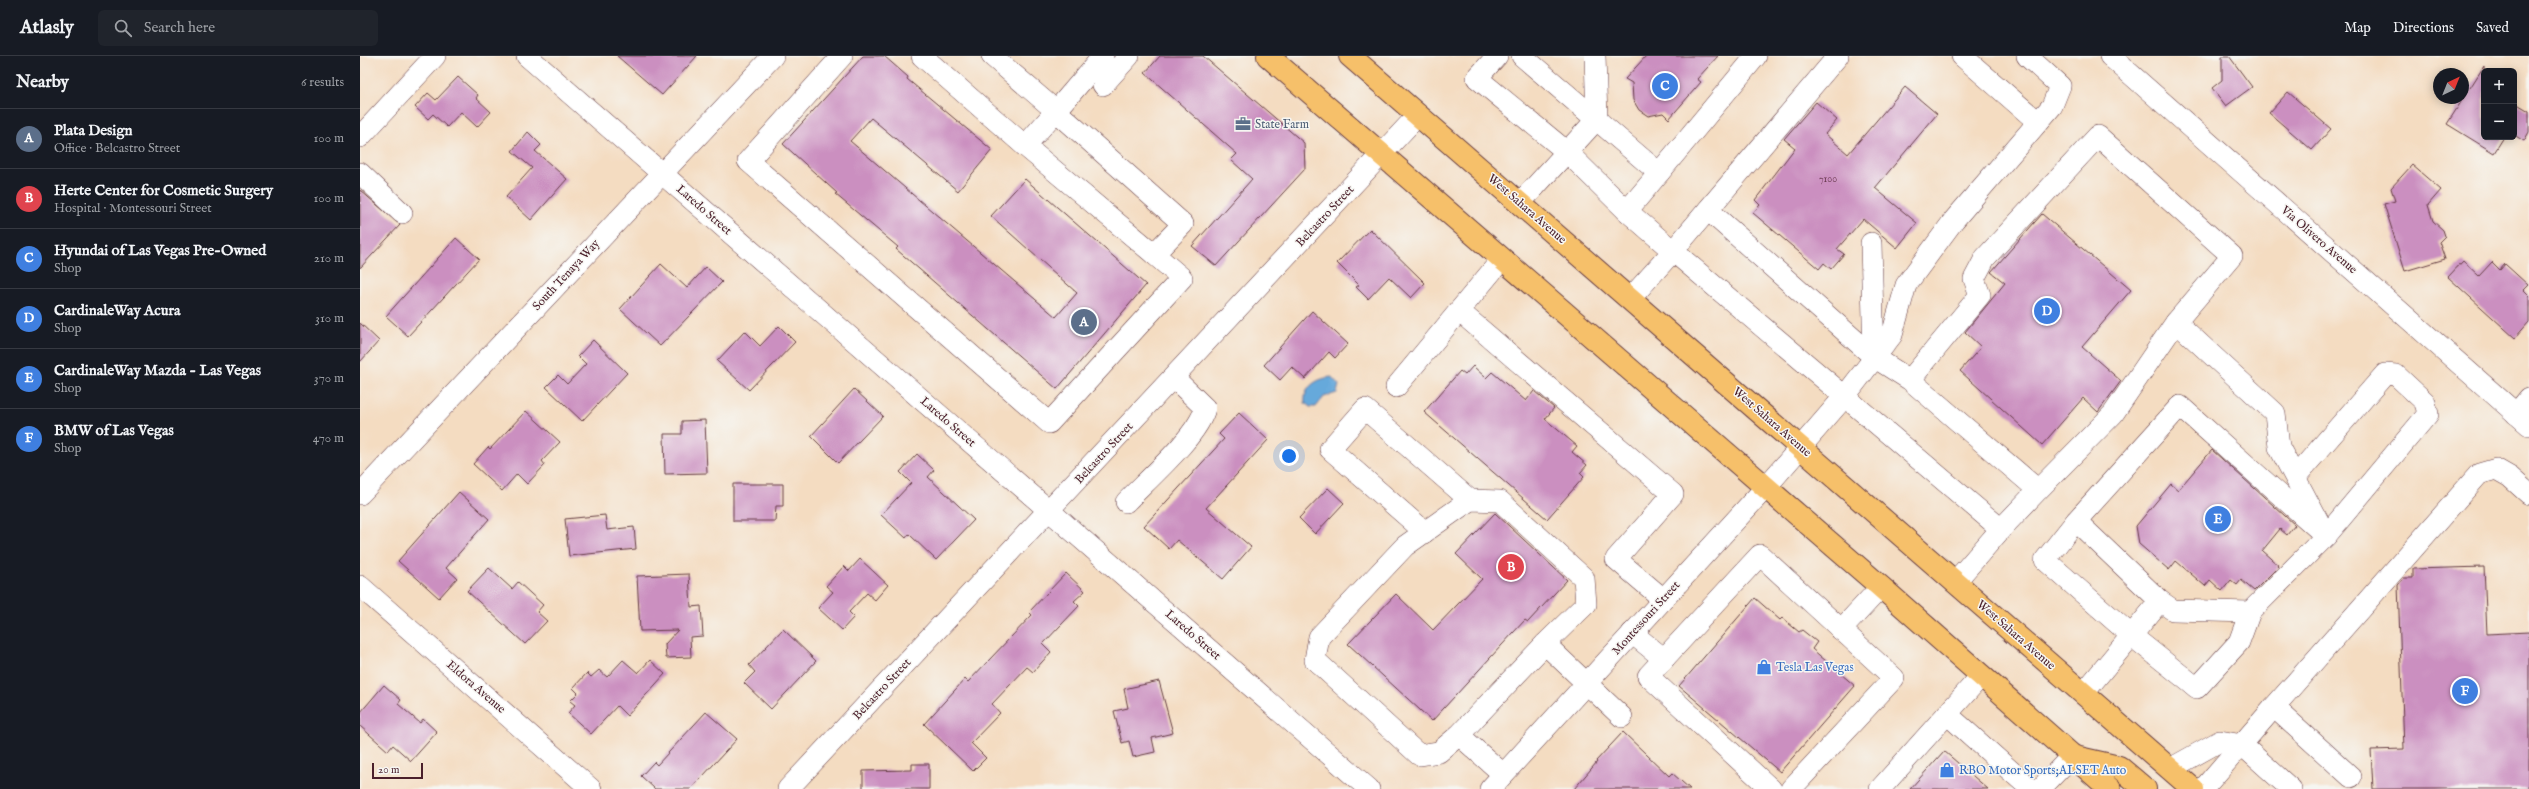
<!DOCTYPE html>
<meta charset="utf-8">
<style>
:root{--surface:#171b24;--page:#20242c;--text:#f1f3f6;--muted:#9ea1a6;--line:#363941;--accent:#0f766e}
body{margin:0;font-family:"IM FELL English",serif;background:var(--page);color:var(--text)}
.controls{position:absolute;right:12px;top:12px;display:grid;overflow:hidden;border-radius:6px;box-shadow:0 2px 10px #0003}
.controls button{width:36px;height:36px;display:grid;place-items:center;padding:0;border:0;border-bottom:1px solid var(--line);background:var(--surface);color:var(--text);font:20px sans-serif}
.compass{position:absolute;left:2073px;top:12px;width:36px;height:36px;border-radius:50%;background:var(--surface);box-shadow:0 2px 10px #0003;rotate:43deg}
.scale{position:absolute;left:12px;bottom:10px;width:51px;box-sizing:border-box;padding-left:4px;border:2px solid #4a1f2b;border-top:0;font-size:11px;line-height:14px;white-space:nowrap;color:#4a1f2b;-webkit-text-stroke:3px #f6f6f2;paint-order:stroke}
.you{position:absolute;left:929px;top:400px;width:14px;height:14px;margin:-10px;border:3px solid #fff;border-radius:50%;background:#1a73e8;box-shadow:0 0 0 6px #1a73e833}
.badge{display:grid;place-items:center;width:26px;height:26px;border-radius:50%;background:var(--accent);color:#fff;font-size:13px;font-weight:700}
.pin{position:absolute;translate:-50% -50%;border:2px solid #fff;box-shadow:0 1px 4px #0006}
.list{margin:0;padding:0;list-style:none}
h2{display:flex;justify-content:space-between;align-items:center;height:52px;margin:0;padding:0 16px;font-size:17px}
h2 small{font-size:13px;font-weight:400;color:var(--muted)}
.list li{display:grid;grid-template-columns:26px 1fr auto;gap:12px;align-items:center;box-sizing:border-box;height:60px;padding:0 16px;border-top:1px solid var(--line)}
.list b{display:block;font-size:15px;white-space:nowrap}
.list p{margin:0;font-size:13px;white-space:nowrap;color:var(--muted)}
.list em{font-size:13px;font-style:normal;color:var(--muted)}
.icon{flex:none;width:22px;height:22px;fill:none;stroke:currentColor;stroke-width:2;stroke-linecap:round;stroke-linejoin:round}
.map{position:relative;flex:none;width:2169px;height:733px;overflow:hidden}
header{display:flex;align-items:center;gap:24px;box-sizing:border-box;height:56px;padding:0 20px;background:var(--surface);border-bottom:1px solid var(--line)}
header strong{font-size:19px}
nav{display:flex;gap:22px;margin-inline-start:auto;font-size:14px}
.search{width:280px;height:36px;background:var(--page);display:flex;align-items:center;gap:10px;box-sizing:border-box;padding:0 14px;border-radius:6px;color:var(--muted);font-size:15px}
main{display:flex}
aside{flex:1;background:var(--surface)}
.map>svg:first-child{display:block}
.water{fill:#66a9db;stroke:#586483}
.building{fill:#cb8fc0}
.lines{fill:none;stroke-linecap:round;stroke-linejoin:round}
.minor-casing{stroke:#643b42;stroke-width:22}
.major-casing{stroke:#643b42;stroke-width:24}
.minor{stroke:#fff;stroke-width:21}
.major{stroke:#f6c06b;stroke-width:22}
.labels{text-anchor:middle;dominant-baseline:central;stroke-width:3;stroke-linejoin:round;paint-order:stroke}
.number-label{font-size:10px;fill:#6a3b50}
.service-label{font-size:12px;fill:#4e5e75;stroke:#f6f6f2;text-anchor:start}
.street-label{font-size:12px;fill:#4a1f2b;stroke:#f6f6f2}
.shop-label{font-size:12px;fill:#366cbe;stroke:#f6f6f2;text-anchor:start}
</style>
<header>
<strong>Atlasly</strong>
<div class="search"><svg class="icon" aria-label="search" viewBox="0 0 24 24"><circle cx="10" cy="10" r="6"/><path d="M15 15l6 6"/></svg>Search here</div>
<nav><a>Map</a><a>Directions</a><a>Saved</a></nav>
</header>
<main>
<aside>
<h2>Nearby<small>6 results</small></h2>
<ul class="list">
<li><span class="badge" style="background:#5c6f8a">A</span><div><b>Plata Design</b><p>Office · Belcastro Street</p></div><em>100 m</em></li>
<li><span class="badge" style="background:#e0444e">B</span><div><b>Herte Center for Cosmetic Surgery</b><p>Hospital · Montessouri Street</p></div><em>100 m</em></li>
<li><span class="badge" style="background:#3f7fe0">C</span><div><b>Hyundai of Las Vegas Pre-Owned</b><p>Shop</p></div><em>210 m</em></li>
<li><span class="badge" style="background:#3f7fe0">D</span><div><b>CardinaleWay Acura</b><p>Shop</p></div><em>310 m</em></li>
<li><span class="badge" style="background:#3f7fe0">E</span><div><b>CardinaleWay Mazda - Las Vegas</b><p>Shop</p></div><em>370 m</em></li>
<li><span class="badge" style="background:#3f7fe0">F</span><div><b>BMW of Las Vegas</b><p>Shop</p></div><em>470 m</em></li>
</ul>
</aside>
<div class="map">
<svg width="2169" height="733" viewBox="0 0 2169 733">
<rect width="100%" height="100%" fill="#f6f6f2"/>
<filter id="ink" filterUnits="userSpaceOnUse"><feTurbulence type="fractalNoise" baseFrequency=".025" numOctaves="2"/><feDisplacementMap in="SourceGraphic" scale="8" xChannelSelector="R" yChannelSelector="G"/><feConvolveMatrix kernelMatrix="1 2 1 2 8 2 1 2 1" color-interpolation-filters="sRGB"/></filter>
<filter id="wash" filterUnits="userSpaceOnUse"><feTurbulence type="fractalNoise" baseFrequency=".012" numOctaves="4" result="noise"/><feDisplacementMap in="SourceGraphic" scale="16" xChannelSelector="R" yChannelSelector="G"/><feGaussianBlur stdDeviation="0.9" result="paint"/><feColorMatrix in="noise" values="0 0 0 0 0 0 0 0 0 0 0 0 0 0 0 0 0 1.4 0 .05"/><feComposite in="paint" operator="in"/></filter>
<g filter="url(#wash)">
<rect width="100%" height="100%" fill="#f4dcc1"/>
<path class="water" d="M972 321 979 329 977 337 964 341 956 351H950L945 347C943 331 957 322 972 321Z"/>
<g id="blocks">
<g class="building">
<path d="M257 0H337L302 39Z"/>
<path d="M503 0H524L548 21 547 23 632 94 598 135 511 62 490 85 696 261 717 237 631 160 665 123 786 229 697 333 536 193 538 191 475 138 477 137 423 88Z"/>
<path d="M800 0H843L944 87 945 113 856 210 832 190 892 123 871 104 877 98 785 17Z"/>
<path d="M1286 0H1358L1337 23 1341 26 1309 63 1303 57 1288 60 1279 54 1273 44 1272 27 1265 23Z"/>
<path d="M1862 0H1869L1892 31 1866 50 1852 32 1862 24Z"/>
<path d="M2124 10V81H2144L2134 97 2087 68Z"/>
<path d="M98 21 118 39 116 42 131 56 117 71 101 56 87 71 73 58 68 63 55 51 68 37 76 44Z"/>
<path d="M1545 31 1577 58 1515 132 1557 167 1537 192 1503 163 1477 193 1484 198 1471 213 1464 207 1459 213 1393 157 1400 149 1395 144 1435 92 1424 83 1456 46 1477 64 1465 78 1488 98Z"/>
<path d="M1928 36 1971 73 1952 94 1909 57Z"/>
<path d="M2154 46 2169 55V76L2164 85 2154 79Z"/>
<path d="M168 76 181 89 175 95 207 123 171 164 146 141 172 112 152 95Z"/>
<path d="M2052 109 2081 134 2068 149 2073 165 2083 174 2085 180 2079 186 2085 203 2045 215 2024 148 2035 145 2031 132Z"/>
<path d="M0 134 40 169 0 212Z"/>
<path d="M1682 158 1771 234 1722 291 1761 325 1738 356 1723 342 1682 389 1600 315 1621 291 1605 276 1645 227 1631 216Z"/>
<path d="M1010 173 1065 227 1051 242 1029 221 1008 243 996 231 999 229 977 207Z"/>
<path d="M96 182 119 203 48 280 26 260Z"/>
<path d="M2103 205 2119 220 2132 206 2140 214 2145 208 2168 229 2163 234 2169 240V266L2155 282 2088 221Z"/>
<path d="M301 208 327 232 346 211 362 226 300 290 260 253Z"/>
<path d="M952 255 988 288 975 302 969 296 945 323 932 311 920 324 904 309Z"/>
<path d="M0 267 19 285 0 306Z"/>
<path d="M419 270 435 286 389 334 357 305 385 275 400 290Z"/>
<path d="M233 284 267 317 222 365 186 331 198 319 207 328 226 308 218 300Z"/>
<path d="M1113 310 1126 322 1132 316 1166 345 1174 335 1194 352 1185 363 1217 390 1212 396 1227 409 1220 417 1224 421 1187 463 1064 356 1100 315 1105 319Z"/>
<path d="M494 333 523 360 478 407 451 380Z"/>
<path d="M166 355 200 386 182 405 185 409 167 428 157 418 142 435 113 408 128 391 130 393Z"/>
<path d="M879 357 908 384 846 452 891 491 863 523 817 484 809 493 784 470 864 383 859 378Z"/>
<path d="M345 364 347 417 305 418 304 378H322V365Z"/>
<path d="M1852 394 1935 469 1927 479 1920 473 1902 495 1919 510 1894 535 1881 524 1877 529 1871 524 1862 535 1850 524 1845 530 1816 505 1809 514 1779 488 1776 470 1811 428 1818 434Z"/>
<path d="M557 398 574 414 568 421 614 464 576 504 549 478 546 482 521 459 551 427 540 416Z"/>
<path d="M373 428H423V450H416L415 465H373Z"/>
<path d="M968 432 984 447 955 478 939 462Z"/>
<path d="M99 436 129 463 86 512 97 522 79 542 38 505Z"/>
<path d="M1135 457 1207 524 1168 566 1165 564 1072 665 988 588 1036 538 1073 574 1122 523 1096 498Z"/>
<path d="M245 459 247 474 274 471 276 493 209 500 205 463Z"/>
<path d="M500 503 528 529 515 544 507 537 489 556 494 561 482 574 458 552 473 536 466 530 484 510 489 515Z"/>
<path d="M2124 511 2127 578 2169 576V733H2013L2011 694 2044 693 2038 529 2044 522H2053V513Z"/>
<path d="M129 512 152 533 158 526 183 549 177 556 187 565 165 588 107 535Z"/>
<path d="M706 517 725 535 714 545 719 550 683 588 691 596 673 616 667 611 632 648 640 657 611 687 626 702 613 715 564 668 605 623 608 626 672 559 669 556Z"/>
<path d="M329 518 331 551 341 550 343 580 330 581 331 601 306 602 305 588 318 574 280 575 277 520Z"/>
<path d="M1395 542 1420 564 1422 562 1439 576 1442 574 1457 586 1452 593 1495 630 1420 716 1319 630Z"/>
<path d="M423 573 456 605 411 653 384 627 395 616 389 609Z"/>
<path d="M263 604 278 617 290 604 305 618 267 660 257 650 231 678 208 657 215 649 210 645 218 637 213 632 227 617 231 621 239 614 247 621Z"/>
<path d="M799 625 813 677 792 682 795 696 773 701 769 685 762 687 754 655 768 652 764 633Z"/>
<path d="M24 629 41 644 38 648 60 667 63 663 77 676 51 705 33 689 28 695 0 670V657Z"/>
<path d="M346 656 377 683 331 733H295L281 720 294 706 297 709Z"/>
<path d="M1263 676 1309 720 1312 717 1330 733H1214L1237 706 1236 705Z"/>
<path d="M1584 695 1628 733H1550Z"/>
<path d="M552 708H569V733H503V715L552 714Z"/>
</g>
</g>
</g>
<g filter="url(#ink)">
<use href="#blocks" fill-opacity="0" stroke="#643b42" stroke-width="1"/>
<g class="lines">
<defs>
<g id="minor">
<path d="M167 0 1009 733"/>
<path d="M482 0 388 105 689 367 822 222 794 198 823 168 696 55 665 90"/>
<path d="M562 0 665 90 794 198"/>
<path d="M632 0 696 55 743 0"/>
<path d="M1137 0 1117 22 1207 96 1267 155 1299 117"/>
<path d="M1162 0 1299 117 1396 0"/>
<path d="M1478 0 1313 195 1641 473 1595 526"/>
<path d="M1602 0 1678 66"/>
<path d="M1750 0 2169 369"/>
<path d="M743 29 769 0"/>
<path d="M0 81 75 0"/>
<path d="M0 117 42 157"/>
<path d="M1160 147 1237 63 1235 0"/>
<path d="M1348 154 1514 301 1550 324 1678 434 1753 358 1816 266 1872 200 1738 80 1625 202 1614 223 1620 239 1550 324"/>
<path d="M1267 155 1313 195 1270 243"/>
<path d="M1511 187 1514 301"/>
<path d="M1099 255 1313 438 1256 503 1303 543"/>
<path d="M1036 331 1142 203"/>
<path d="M2156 358 2169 342"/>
<path d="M0 438 413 0"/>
<path d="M766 446C787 424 839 379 845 352L814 322"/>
<path d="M1716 465 1685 504 1772 580 1837 632 1879 586 1890 556"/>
<path d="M1641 473 1678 434"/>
<path d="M1065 476 970 393 1005 353 1110 444"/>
<path d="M0 530 231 733"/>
<path d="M1800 545 1716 465 1820 350 1966 480 2068 358 2065 346 2036 319 2025 318 1936 420"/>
<path d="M1481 574 1521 531"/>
<path d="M1272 577 1304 603"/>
<path d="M1723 638 1800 545 1813 554 1890 556 1966 480 1919 391 1915 357 1816 266"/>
<path d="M1587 658 1671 733"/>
<path d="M1099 679 1079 696 1059 699 955 604 959 581 1045 490 1110 444 1140 445 1224 522 1226 548 1185 588"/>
<path d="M1810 713 1860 685 1882 689 1931 733"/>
<path d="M1143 718 1099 679 1185 588 1262 661"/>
<path d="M1991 721 1914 651 2119 418 2136 413 2150 421 2169 438"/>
<path d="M428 733 1058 59"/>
<path d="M1130 733 1406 431 1485 340 1532 279 1546 229 1594 164 1692 50 1700 30 1667 0"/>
<path d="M1411 733 1288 620 1400 499 1534 622 1431 733"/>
<path d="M1520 733 1621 620"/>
<path d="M1680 733 1712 700"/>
<path d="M1843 733 1914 651"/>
</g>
<g id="major">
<path d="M908 0 1521 531 1750 733"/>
<path d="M990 0 1833 733"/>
<path d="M1715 701 1759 711 1785 733"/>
</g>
</defs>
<use href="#minor" class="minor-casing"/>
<use href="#major" class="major-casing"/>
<use href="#minor" class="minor"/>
<use href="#major" class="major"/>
</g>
</g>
<defs>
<symbol id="office-bare" viewBox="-9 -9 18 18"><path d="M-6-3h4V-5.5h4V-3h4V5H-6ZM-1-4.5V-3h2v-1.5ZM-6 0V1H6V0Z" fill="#5c6f8a" stroke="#f6f6f2" stroke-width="2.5" paint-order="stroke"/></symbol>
<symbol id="shop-bare" viewBox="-9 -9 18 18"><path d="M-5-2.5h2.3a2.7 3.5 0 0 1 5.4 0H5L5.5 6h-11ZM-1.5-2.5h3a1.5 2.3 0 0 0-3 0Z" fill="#3f7fe0" stroke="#f6f6f2" stroke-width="2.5" paint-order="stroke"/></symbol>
</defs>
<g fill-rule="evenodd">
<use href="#office-bare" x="872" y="57" width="22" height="22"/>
<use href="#shop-bare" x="1393" y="600" width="22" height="22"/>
<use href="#shop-bare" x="1576" y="703" width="22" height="22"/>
</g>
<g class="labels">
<g class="number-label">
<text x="1468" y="123">7100</text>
</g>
<g class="service-label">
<text x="895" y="68">State Farm</text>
</g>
<g class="street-label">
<text transform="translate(1167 153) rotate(41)">West Sahara Avenue</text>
<text transform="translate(344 154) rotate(41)">Laredo Street</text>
<text transform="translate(965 160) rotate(-47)">Belcastro Street</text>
<text transform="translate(1959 184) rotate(41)">Via Olivero Avenue</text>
<text transform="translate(206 219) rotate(-47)">South Tenaya Way</text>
<text transform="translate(588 366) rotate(41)">Laredo Street</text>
<text transform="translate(1412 366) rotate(41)">West Sahara Avenue</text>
<text transform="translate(744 397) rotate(-47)">Belcastro Street</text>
<text transform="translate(1286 562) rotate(-48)">Montessouri Street</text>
<text transform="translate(833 579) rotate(41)">Laredo Street</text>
<text transform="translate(1656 579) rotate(41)">West Sahara Avenue</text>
<text transform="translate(116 631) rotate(41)">Eldora Avenue</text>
<text transform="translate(522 633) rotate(-47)">Belcastro Street</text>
</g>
<g class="shop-label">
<text x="1416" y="611">Tesla Las Vegas</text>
<text x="1599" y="714">RBO Motor Sports;ALSET Auto</text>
</g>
</g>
</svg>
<div class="controls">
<button>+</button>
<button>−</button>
</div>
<svg class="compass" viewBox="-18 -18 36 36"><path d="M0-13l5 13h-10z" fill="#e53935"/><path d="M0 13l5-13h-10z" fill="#9ea1a6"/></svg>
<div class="scale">20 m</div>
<div class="you"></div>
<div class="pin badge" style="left:724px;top:266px;background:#5c6f8a">A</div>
<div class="pin badge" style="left:1151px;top:511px;background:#e0444e">B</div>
<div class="pin badge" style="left:1305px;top:30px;background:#3f7fe0">C</div>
<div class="pin badge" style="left:1687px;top:255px;background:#3f7fe0">D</div>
<div class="pin badge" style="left:1858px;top:463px;background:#3f7fe0">E</div>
<div class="pin badge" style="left:2105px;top:635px;background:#3f7fe0">F</div>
</div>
</main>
